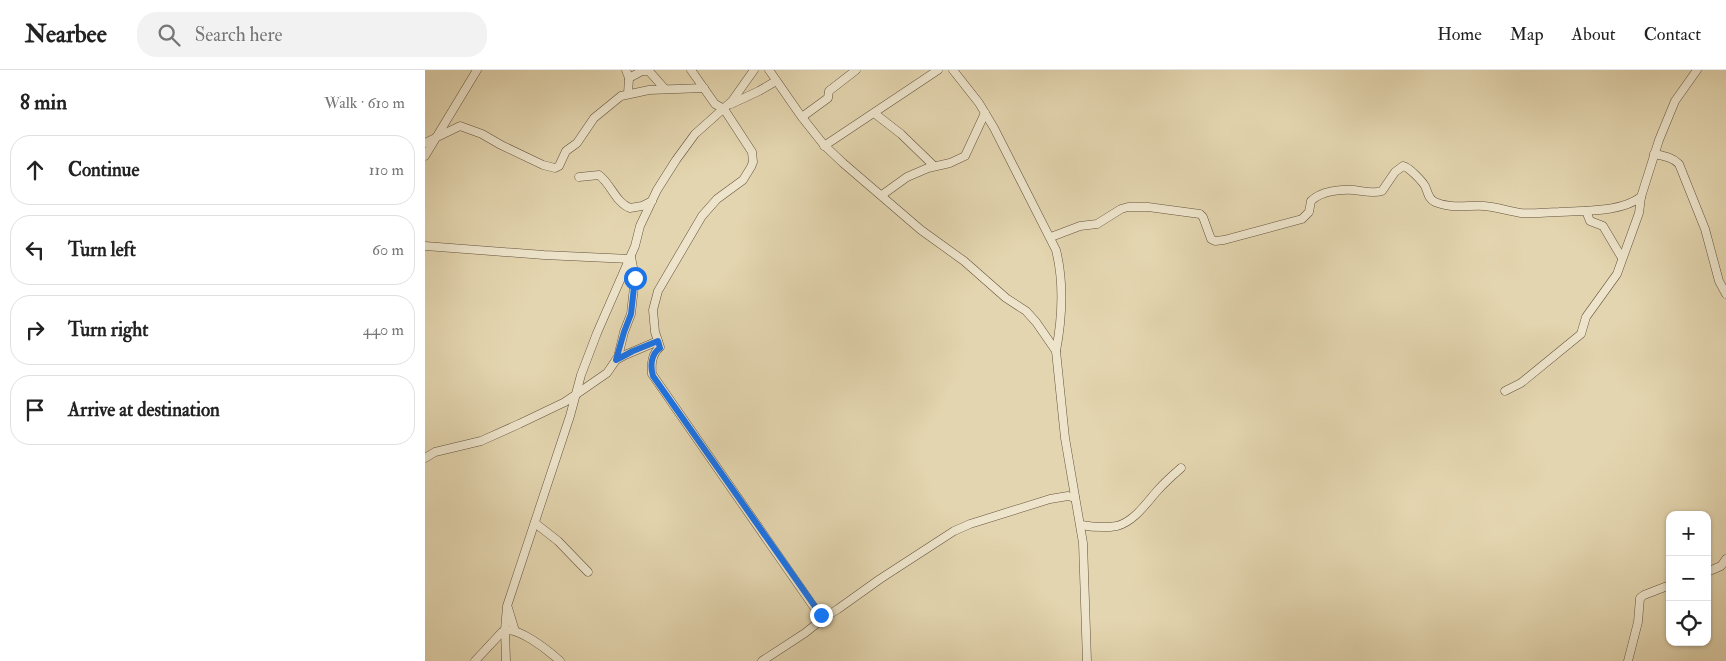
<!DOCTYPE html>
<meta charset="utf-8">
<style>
:root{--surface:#fff;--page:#f2f2f2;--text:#222;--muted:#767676;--line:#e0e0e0}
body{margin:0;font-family:"IM FELL Double Pica",serif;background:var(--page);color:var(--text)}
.controls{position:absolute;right:15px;bottom:15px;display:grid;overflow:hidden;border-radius:10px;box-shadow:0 1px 4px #0004}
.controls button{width:45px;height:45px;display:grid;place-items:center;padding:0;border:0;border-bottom:1px solid var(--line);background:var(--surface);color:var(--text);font:25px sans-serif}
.stop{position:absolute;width:15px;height:15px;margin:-11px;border:4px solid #1a73e8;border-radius:50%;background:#fff}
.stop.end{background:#1a73e8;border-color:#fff;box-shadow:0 1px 5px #0008}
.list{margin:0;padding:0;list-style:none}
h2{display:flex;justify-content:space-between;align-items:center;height:65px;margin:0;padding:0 20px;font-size:21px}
h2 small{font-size:16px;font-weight:400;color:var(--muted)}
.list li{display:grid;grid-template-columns:32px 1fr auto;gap:15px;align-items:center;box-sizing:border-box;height:70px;margin:0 10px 10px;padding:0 10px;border:1px solid var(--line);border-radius:20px}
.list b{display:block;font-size:19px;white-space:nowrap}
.list em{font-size:16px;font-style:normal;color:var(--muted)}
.icon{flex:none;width:28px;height:28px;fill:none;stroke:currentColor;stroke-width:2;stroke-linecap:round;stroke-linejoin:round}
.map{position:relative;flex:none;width:1301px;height:591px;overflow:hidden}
header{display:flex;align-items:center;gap:30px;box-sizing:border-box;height:70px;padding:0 25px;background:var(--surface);border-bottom:1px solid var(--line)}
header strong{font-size:24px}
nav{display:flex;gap:28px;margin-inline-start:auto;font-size:18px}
.search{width:350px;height:45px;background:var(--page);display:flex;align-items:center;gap:12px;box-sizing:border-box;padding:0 18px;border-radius:20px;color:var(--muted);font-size:19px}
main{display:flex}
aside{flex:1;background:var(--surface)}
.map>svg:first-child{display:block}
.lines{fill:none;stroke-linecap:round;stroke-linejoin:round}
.minor-casing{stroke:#63523d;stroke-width:9}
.minor{stroke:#ede4cb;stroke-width:8}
.route{stroke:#1a73e8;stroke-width:6}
</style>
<header>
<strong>Nearbee</strong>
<div class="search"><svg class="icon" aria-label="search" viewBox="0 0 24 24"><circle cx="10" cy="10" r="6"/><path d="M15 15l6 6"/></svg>Search here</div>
<nav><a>Home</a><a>Map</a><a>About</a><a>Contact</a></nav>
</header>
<main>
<aside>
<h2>8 min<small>Walk · 610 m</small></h2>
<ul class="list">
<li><svg class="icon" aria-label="ahead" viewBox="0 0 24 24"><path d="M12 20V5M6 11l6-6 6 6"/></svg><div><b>Continue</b></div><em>110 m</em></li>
<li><svg class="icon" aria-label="left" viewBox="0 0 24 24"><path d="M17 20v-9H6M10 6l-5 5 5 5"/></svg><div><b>Turn left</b></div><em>60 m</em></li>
<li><svg class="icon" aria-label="right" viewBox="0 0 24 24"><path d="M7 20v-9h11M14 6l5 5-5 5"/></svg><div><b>Turn right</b></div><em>440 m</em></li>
<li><svg class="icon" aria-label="arrive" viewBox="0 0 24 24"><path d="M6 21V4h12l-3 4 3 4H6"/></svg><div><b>Arrive at destination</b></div></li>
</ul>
</aside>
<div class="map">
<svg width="1301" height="591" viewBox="0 0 1301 591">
<rect width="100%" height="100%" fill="#e3d5af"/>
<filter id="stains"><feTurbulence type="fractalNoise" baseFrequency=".004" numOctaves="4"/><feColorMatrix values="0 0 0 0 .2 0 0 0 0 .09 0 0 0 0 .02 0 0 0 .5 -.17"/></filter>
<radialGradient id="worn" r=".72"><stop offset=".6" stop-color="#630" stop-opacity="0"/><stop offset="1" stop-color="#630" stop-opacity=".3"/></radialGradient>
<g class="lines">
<defs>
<g id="minor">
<path d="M201 0 204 8 203 24"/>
<path d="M266 0 290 34 299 39 327 82 328 92 326 97 318 110 292 129 277 146 233 221 228 240 230 262 235 277C227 284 226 293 227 304L393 543 400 547 413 539 455 509 529 461 545 454 625 429 643 426 650 428"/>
<path d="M344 0 376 46 399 75 418 93 496 160 539 191 581 228 601 241 611 252 631 281 640 368 658 473 662 591"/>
<path d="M528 0 554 33 569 58 631 180C639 212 637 249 631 281"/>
<path d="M204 8 217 1H224L239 18"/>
<path d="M306 34 334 21 351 11"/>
<path d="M449 43 476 64 509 96"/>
<path d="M377 47 403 28 404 21 431 0"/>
<path d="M0 73 35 56 57 64 76 75 118 95 130 98 134 96 141 81 152 73 169 48 196 26 224 20 279 18"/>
<path d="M399 76 513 0"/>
<path d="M1229 84C1239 86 1247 87 1254 94L1280 159 1294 211 1301 224"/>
<path d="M0 86 52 0"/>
<path d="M154 107 174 105C186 114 191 133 205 138L217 136 227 131"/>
<path d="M457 125 482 107 503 98 525 93 540 86 560 43"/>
<path d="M1161 141 1165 151 1178 156 1197 188"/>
<path d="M626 167 655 156 672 154 696 139 703 137H723L775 144 778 147 786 169 790 171 799 170 877 149 884 142 886 131C896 121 915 119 929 120 939 121 947 124 957 121L970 102 978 96C984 97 997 111 1000 116 1003 122 1003 129 1010 132 1025 139 1043 135 1059 136 1071 137 1084 141 1096 143 1109 144 1121 142 1134 142 1160 140 1194 143 1216 127"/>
<path d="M0 176 119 185 205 189"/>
<path d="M191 290 200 285 233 271"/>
<path d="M1080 321 1096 313 1156 264 1161 247 1192 204 1214 143 1216 127 1234 70 1250 31 1272 0"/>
<path d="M0 388 10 382 56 371 94 354 140 332 182 303 193 287 199 262 206 244 210 208 206 187"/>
<path d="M110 453 133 471 163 502"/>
<path d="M656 455C667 457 680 458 692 456 710 451 721 433 733 420 740 412 748 405 756 398"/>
<path d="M1282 502 1296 496 1301 489"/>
<path d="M83 538 90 561"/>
<path d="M50 591 77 562C90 553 125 582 135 591"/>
<path d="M81 591 80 560 82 536 145 346 156 305 172 263 210 176 215 156 232 120 251 90 270 64 307 31 329 0"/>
<path d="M337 591 380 563 400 547"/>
<path d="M1203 591 1213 552 1215 528 1219 525 1245 515"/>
</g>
</defs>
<use href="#minor" class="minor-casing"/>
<use href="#minor" class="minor"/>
</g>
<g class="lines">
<path class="route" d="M210 208 206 244 199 262 191 290 208 281 233 271 235 278C226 284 225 296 228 306L396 545"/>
</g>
<rect width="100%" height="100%" filter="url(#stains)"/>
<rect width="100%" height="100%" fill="url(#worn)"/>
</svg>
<div class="controls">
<button>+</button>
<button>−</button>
<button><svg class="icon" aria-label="locate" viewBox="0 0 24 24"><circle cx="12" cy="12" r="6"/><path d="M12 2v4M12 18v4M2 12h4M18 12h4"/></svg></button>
</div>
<div class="stop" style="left:210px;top:208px"></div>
<div class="stop end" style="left:396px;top:545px"></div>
</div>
</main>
